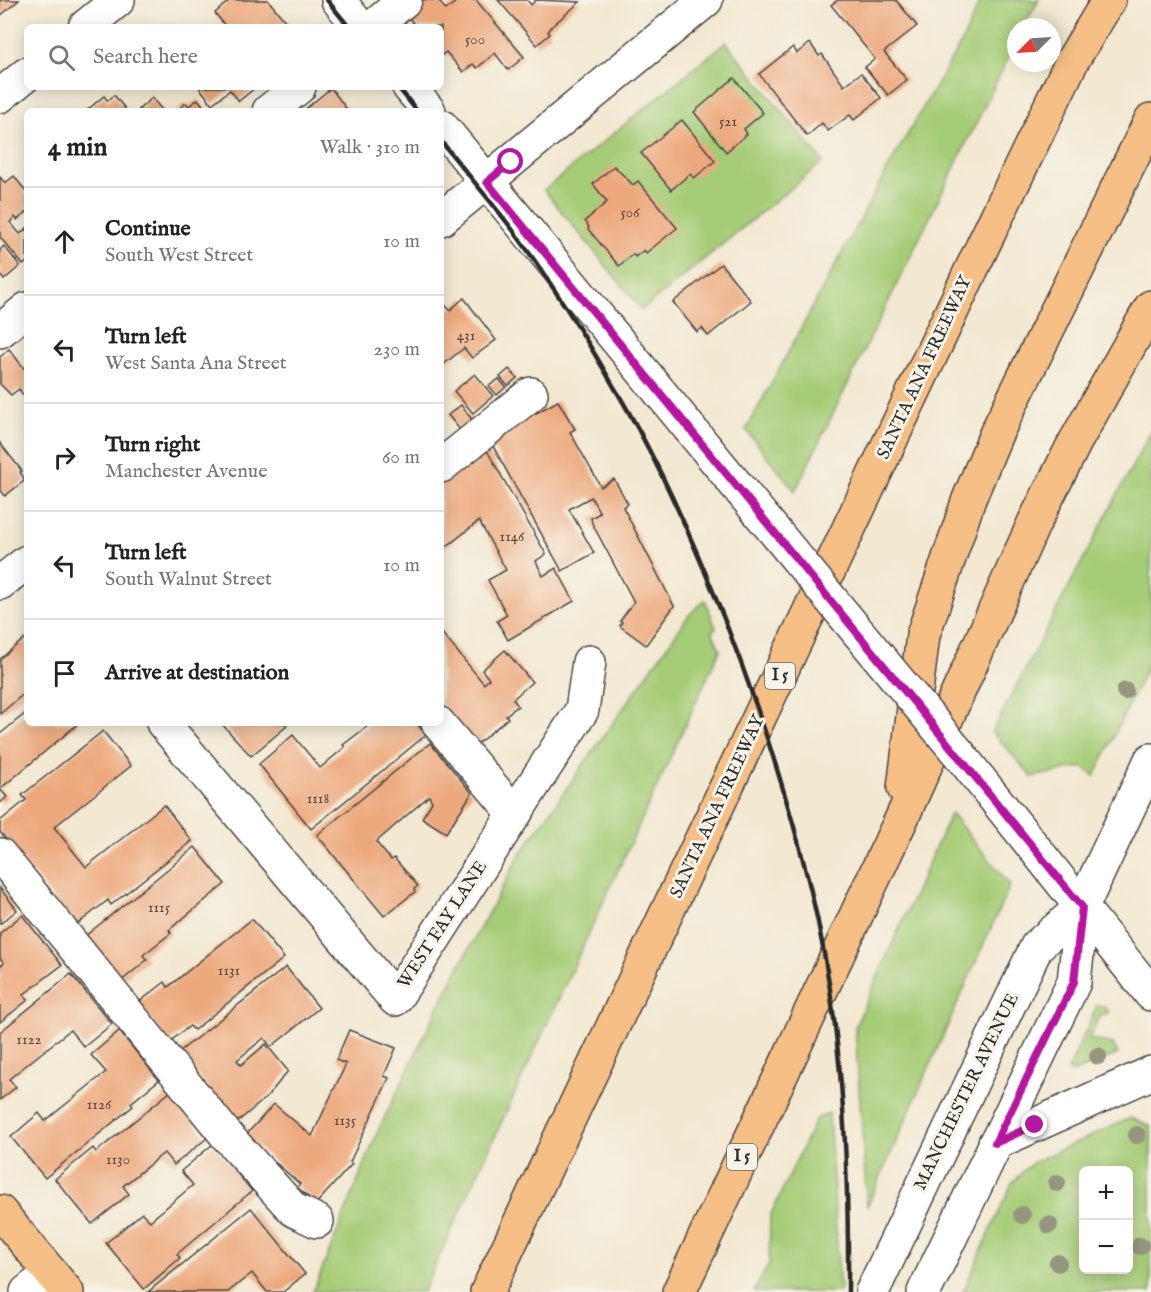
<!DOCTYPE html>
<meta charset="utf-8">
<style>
:root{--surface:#fff;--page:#f2f2f2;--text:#222;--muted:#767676;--line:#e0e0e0}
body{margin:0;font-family:"IM FELL English",serif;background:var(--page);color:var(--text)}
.controls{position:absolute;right:18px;bottom:18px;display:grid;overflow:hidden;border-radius:9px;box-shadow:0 3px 15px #0003}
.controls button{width:54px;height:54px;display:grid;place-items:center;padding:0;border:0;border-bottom:2px solid var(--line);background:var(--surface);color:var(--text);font:30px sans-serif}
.compass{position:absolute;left:1007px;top:18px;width:54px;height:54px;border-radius:50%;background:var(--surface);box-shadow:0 3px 15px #0003;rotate:246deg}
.stop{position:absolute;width:18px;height:18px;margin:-14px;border:4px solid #b5179e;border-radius:50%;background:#fff}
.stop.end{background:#b5179e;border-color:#fff;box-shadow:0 2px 6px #0008}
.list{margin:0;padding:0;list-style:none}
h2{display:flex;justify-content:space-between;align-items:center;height:78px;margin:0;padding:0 24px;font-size:26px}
h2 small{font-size:20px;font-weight:400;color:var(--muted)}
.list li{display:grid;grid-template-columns:39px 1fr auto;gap:18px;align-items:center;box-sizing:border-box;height:108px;padding:0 24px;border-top:2px solid var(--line)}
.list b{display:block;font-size:22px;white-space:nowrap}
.list p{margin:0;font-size:20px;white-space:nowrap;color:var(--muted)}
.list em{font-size:20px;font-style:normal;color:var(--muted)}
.icon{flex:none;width:33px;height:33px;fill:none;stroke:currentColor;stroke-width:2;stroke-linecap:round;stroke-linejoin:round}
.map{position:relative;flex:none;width:1151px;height:1292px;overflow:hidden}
.search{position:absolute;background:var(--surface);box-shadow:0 3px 15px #0003;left:24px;top:24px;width:420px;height:66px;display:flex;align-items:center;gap:15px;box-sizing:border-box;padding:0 21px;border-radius:9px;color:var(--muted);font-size:22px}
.panel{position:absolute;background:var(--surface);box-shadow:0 3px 15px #0003;left:24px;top:108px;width:420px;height:618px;border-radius:9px}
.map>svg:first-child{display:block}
.green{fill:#a5cc76;stroke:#687c50;stroke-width:1.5;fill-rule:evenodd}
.building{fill:#eda97d}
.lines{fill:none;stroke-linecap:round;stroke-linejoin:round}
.minor-casing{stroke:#494744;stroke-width:36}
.major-casing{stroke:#494744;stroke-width:36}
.highway-casing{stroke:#494744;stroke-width:36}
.minor{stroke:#fff;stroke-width:33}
.major{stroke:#f5bf86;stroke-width:33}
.highway{stroke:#f5bf86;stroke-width:33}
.rail{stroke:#2b2b2b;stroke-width:4.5}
.minor-bridge-casing{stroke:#494744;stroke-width:36;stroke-linecap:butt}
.minor-bridge{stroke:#fff;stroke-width:33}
.tree{fill:#969680}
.route{stroke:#b5179e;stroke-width:8}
.labels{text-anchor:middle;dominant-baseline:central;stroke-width:6;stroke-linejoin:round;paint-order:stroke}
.number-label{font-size:15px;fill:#5c4a40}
.shield{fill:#f7f3e8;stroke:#686764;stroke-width:1.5}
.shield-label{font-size:16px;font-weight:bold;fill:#2b2b2b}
.street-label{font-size:18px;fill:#2b2b2b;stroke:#f7f3e8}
</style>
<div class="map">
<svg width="1151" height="1292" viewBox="0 0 1151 1292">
<rect width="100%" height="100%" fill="#f7f3e8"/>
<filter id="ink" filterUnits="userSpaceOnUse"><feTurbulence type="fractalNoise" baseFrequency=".0167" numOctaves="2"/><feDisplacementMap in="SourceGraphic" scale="12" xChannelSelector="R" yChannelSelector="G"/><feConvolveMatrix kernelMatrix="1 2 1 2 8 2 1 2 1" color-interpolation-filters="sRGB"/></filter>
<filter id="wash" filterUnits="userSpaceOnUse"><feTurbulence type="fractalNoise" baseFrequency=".008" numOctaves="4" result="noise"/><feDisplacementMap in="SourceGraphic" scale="24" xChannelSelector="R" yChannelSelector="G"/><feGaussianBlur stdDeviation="1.35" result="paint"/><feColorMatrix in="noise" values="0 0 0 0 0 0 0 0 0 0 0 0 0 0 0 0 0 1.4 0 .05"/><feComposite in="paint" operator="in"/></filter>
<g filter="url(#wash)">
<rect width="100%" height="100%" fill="#f3e8d1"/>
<g class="green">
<path d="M981 0H1039L1023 27H1016V42L795 491 746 430 894 157 961 43Z"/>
<path d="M726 42 823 162 642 310 544 190Z"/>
<path d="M1151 431V658L1095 776 1082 767 1032 777 992 732Z"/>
<path d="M705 600 716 628 712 631 720 650 423 1292H313L378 1131 446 991 519 856 689 615Z"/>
<path d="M951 813 1010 885 867 1207 855 1027Z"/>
<path d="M1097 1005 1103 1006 1109 1012 1099 1017 1089 1039 1113 1044 1118 1054 1072 1073 1068 1070Z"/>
<path d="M829 1113 840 1292H754L769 1263 770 1216 816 1119Z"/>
<path d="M1130 1118 1151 1126V1292H963L1012 1183 1032 1163ZM1084 1170H1128V1270H1084Z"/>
</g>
<g id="blocks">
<g class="building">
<path d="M0 0H19L0 16Z"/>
<path d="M230 0H268L290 27 259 25 226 27 215 13Z"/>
<path d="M423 0H438L446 10 458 0H476L524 57 508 70 495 53 477 68 473 64 463 72 446 52 441 56V27H416L406 14Z"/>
<path d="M498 0H527L531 5 536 0 580 2 552 26 548 32 550 34 537 45Z"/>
<path d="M838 0H896L917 26 884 52 907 80 888 95 865 67 875 59 831 5Z"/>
<path d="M810 43 819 56 822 54 844 86 861 73 881 98 854 120 850 115 828 131 822 123 807 136 759 74 793 47 797 53Z"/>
<path d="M734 78 763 113 744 129 747 134 726 152 694 112Z"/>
<path d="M199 87H256L239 101 230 90 212 104Z"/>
<path d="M331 88 348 111H303Z"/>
<path d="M114 95 127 111H86L104 96 108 101Z"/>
<path d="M152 98 163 111H141L139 109Z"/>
<path d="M198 99 207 111H176L186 103 189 106Z"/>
<path d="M682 120 715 161 694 178 690 174 671 190 641 153Z"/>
<path d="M614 166 633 185 638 181 677 228 646 253 644 250 635 257 633 254 619 266 588 229 589 227 585 221 607 202 593 184Z"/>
<path d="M14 176 27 193V212L17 220 15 217 10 222 20 234 27 228V262L23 265 0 237V177L5 183Z"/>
<path d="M4 246 20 266 4 280 0 275V250Z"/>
<path d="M721 264 751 301 708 336 702 328 697 332 673 302Z"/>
<path d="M464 298 496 340 472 358 464 348 444 364 441 360V308L445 305 450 310Z"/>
<path d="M9 349 27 372V391L23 395 19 389 11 395 0 384V357Z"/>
<path d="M509 369 517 378 508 386 500 377Z"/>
<path d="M475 374 493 396 473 413 454 391Z"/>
<path d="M499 379 506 387 497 395 489 386Z"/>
<path d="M558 401 575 429 570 432 601 487 614 479 628 504 623 507 674 606 646 645 620 626 622 622 620 621 634 602 592 523 591 518 600 513 591 497 569 509 594 553 562 571 489 439Z"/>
<path d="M461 405 473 421 461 431 448 415Z"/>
<path d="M0 443 22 471 20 472 25 480 5 496 0 489Z"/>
<path d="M485 447 546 554 536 561 543 576 556 568 574 601 508 640 497 621 507 615 488 580 506 570 479 521 441 551V484Z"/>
<path d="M441 632 484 684 489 679 482 670 505 650 532 682 513 699 518 706 506 715 508 718 476 745 441 703Z"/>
<path d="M24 639 27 643V691L0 714V659Z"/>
<path d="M27 712V723H79L0 789 7 797 0 803V734Z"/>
<path d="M221 723H284L287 726 251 756Z"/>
<path d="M367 723H416L426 735 311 829 259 764 293 735 320 768 345 747 343 745 369 725Z"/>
<path d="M103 731 131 766 54 827 86 867 164 805 192 841 111 905 108 900 75 926 0 832V821L26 800 22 795Z"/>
<path d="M430 743 472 793 446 833 422 818 432 802 429 796 376 842 391 860 394 858 418 886 414 889 415 892 384 916 317 835Z"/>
<path d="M195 847 225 884 169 930 171 933 143 955 147 960 120 982 84 937Z"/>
<path d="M0 888 17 910 0 924Z"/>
<path d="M22 915 62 965 23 995 28 1000 0 1022V966L4 963 0 958V933Z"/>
<path d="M252 919 284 958 194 1030 190 1026 169 1042 138 1003 165 982 168 987Z"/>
<path d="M286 967 319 1008 271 1047 264 1038 237 1060 241 1065 266 1044 288 1071 267 1097 236 1123 179 1052Z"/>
<path d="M71 974 112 1024 84 1047 70 1030 9 1079 16 1087 0 1100V1032Z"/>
<path d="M349 1030 396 1048 384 1076 389 1078 350 1162 352 1164 316 1204 297 1187 300 1184 245 1136 274 1104 312 1136 346 1064 336 1060Z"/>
<path d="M119 1031 159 1080 131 1103 133 1106 45 1178 11 1137 39 1113 45 1121 106 1072 91 1055Z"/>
<path d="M170 1092 207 1138 174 1165 164 1153 123 1186 129 1194 92 1224 55 1179 93 1148 96 1152Z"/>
<path d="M213 1144 252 1191 177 1254 180 1258 144 1289 106 1243 142 1213 150 1221 193 1185 181 1171Z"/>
<path d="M251 1208 305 1274 283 1292H267L252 1273 228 1292H148Z"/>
</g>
</g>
</g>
<g filter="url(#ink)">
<use href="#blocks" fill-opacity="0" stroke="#494744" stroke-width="1.5"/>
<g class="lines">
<defs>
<g id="minor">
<path d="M338 0 360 27"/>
<path d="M85 27 118 0"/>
<path d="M373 27 405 0"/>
<path d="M409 87 429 111"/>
<path d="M0 96 27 74"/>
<path d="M269 111 299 87"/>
<path d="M441 126 742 492"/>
<path d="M441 219 706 0"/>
<path d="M0 331 27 309"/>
<path d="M441 466 531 394"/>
<path d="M0 583 27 562"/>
<path d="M163 723 395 999 582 710 589 662"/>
<path d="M438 723 515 814"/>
<path d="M960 755 1151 994"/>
<path d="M0 855 227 1136 294 1210 317 1221"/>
<path d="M995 1143 1151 1073"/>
<path d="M27 1292 51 1273"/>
<path d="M872 1292 1037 946 1082 907"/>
<path d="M924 1292 1074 982 1082 907 1151 760"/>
</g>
<path id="major" d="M0 1212 67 1292"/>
<g id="highway">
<path d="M904 788 923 635 969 499 996 434 1151 120"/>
<path d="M487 1292 985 241 1072 61 1109 0"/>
<path d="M679 1292 901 820 1034 523 1074 444 1151 307"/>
</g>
</defs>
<use href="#minor" class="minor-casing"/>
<use href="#major" class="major-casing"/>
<use href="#highway" class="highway-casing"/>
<use href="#minor" class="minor"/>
<use href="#major" class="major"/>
<use href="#highway" class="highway"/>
<g class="rail">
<path d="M327 0 349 27"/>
<path d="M398 87 417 111"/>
<path d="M441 141C464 170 489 199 512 229 549 279 583 333 614 387 652 449 682 516 710 584 751 682 784 784 810 887 842 1017 849 1159 848 1292"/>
</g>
<defs>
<path id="minor-bridge" d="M742 492 960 755"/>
</defs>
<use href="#minor-bridge" class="minor-bridge-casing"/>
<use href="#minor-bridge" class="minor-bridge"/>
</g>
<g class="tree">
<circle cx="1125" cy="691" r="9"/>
<circle cx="1098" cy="1056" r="9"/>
<circle cx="1137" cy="1135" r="9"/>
<circle cx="1057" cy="1183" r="9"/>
<circle cx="1022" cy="1215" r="9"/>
<circle cx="1049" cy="1225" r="9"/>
<circle cx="1140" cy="1246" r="9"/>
<circle cx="1058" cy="1263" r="9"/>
</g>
</g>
<g class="lines" filter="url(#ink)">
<path class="route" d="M511 162 487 182 1082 907 1074 982 995 1143 1035 1125"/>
</g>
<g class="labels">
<g class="number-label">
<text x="475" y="39">500</text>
<text x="728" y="121">521</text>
<text x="630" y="212">506</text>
<text x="466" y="335">431</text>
<text x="512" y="536">1146</text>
<text x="318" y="798">1118</text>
<text x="159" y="907">1115</text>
<text x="229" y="970">1131</text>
<text x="29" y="1039">1122</text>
<text x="99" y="1104">1126</text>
<text x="345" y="1120">1135</text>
<text x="118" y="1159">1130</text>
</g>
<g class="shield">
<rect x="765" y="663" width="30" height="26" rx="4.5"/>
<rect x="727" y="1144" width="30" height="26" rx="4.5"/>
</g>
<g class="shield-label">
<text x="780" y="676">I 5</text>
<text x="742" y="1157">I 5</text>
</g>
<g class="street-label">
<text transform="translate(925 368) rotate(-65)">SANTA ANA FREEWAY</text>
<text transform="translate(718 807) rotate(-65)">SANTA ANA FREEWAY</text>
<text transform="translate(443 925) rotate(-57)">WEST FAY LANE</text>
<text transform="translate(967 1092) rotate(-64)">MANCHESTER AVENUE</text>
</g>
</g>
</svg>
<div class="controls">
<button>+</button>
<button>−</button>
</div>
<svg class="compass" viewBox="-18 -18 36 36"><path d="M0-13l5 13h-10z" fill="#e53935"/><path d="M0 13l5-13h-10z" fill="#767676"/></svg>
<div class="stop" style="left:511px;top:162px"></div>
<div class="stop end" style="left:1035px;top:1125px"></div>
<div class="search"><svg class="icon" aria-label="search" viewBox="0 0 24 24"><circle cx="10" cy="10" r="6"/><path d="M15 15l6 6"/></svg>Search here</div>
<section class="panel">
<h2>4 min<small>Walk · 310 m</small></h2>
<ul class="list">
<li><svg class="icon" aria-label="ahead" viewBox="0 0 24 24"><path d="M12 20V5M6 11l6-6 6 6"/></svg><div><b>Continue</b><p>South West Street</p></div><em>10 m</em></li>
<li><svg class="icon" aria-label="left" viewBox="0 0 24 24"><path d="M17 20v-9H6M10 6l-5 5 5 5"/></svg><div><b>Turn left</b><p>West Santa Ana Street</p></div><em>230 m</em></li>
<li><svg class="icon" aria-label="right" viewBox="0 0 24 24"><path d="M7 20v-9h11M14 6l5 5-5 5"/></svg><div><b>Turn right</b><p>Manchester Avenue</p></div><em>60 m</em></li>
<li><svg class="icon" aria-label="left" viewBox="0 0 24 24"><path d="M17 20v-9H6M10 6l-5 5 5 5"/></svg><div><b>Turn left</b><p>South Walnut Street</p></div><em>10 m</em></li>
<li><svg class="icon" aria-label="arrive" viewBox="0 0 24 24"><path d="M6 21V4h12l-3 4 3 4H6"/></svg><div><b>Arrive at destination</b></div></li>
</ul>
</section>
</div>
